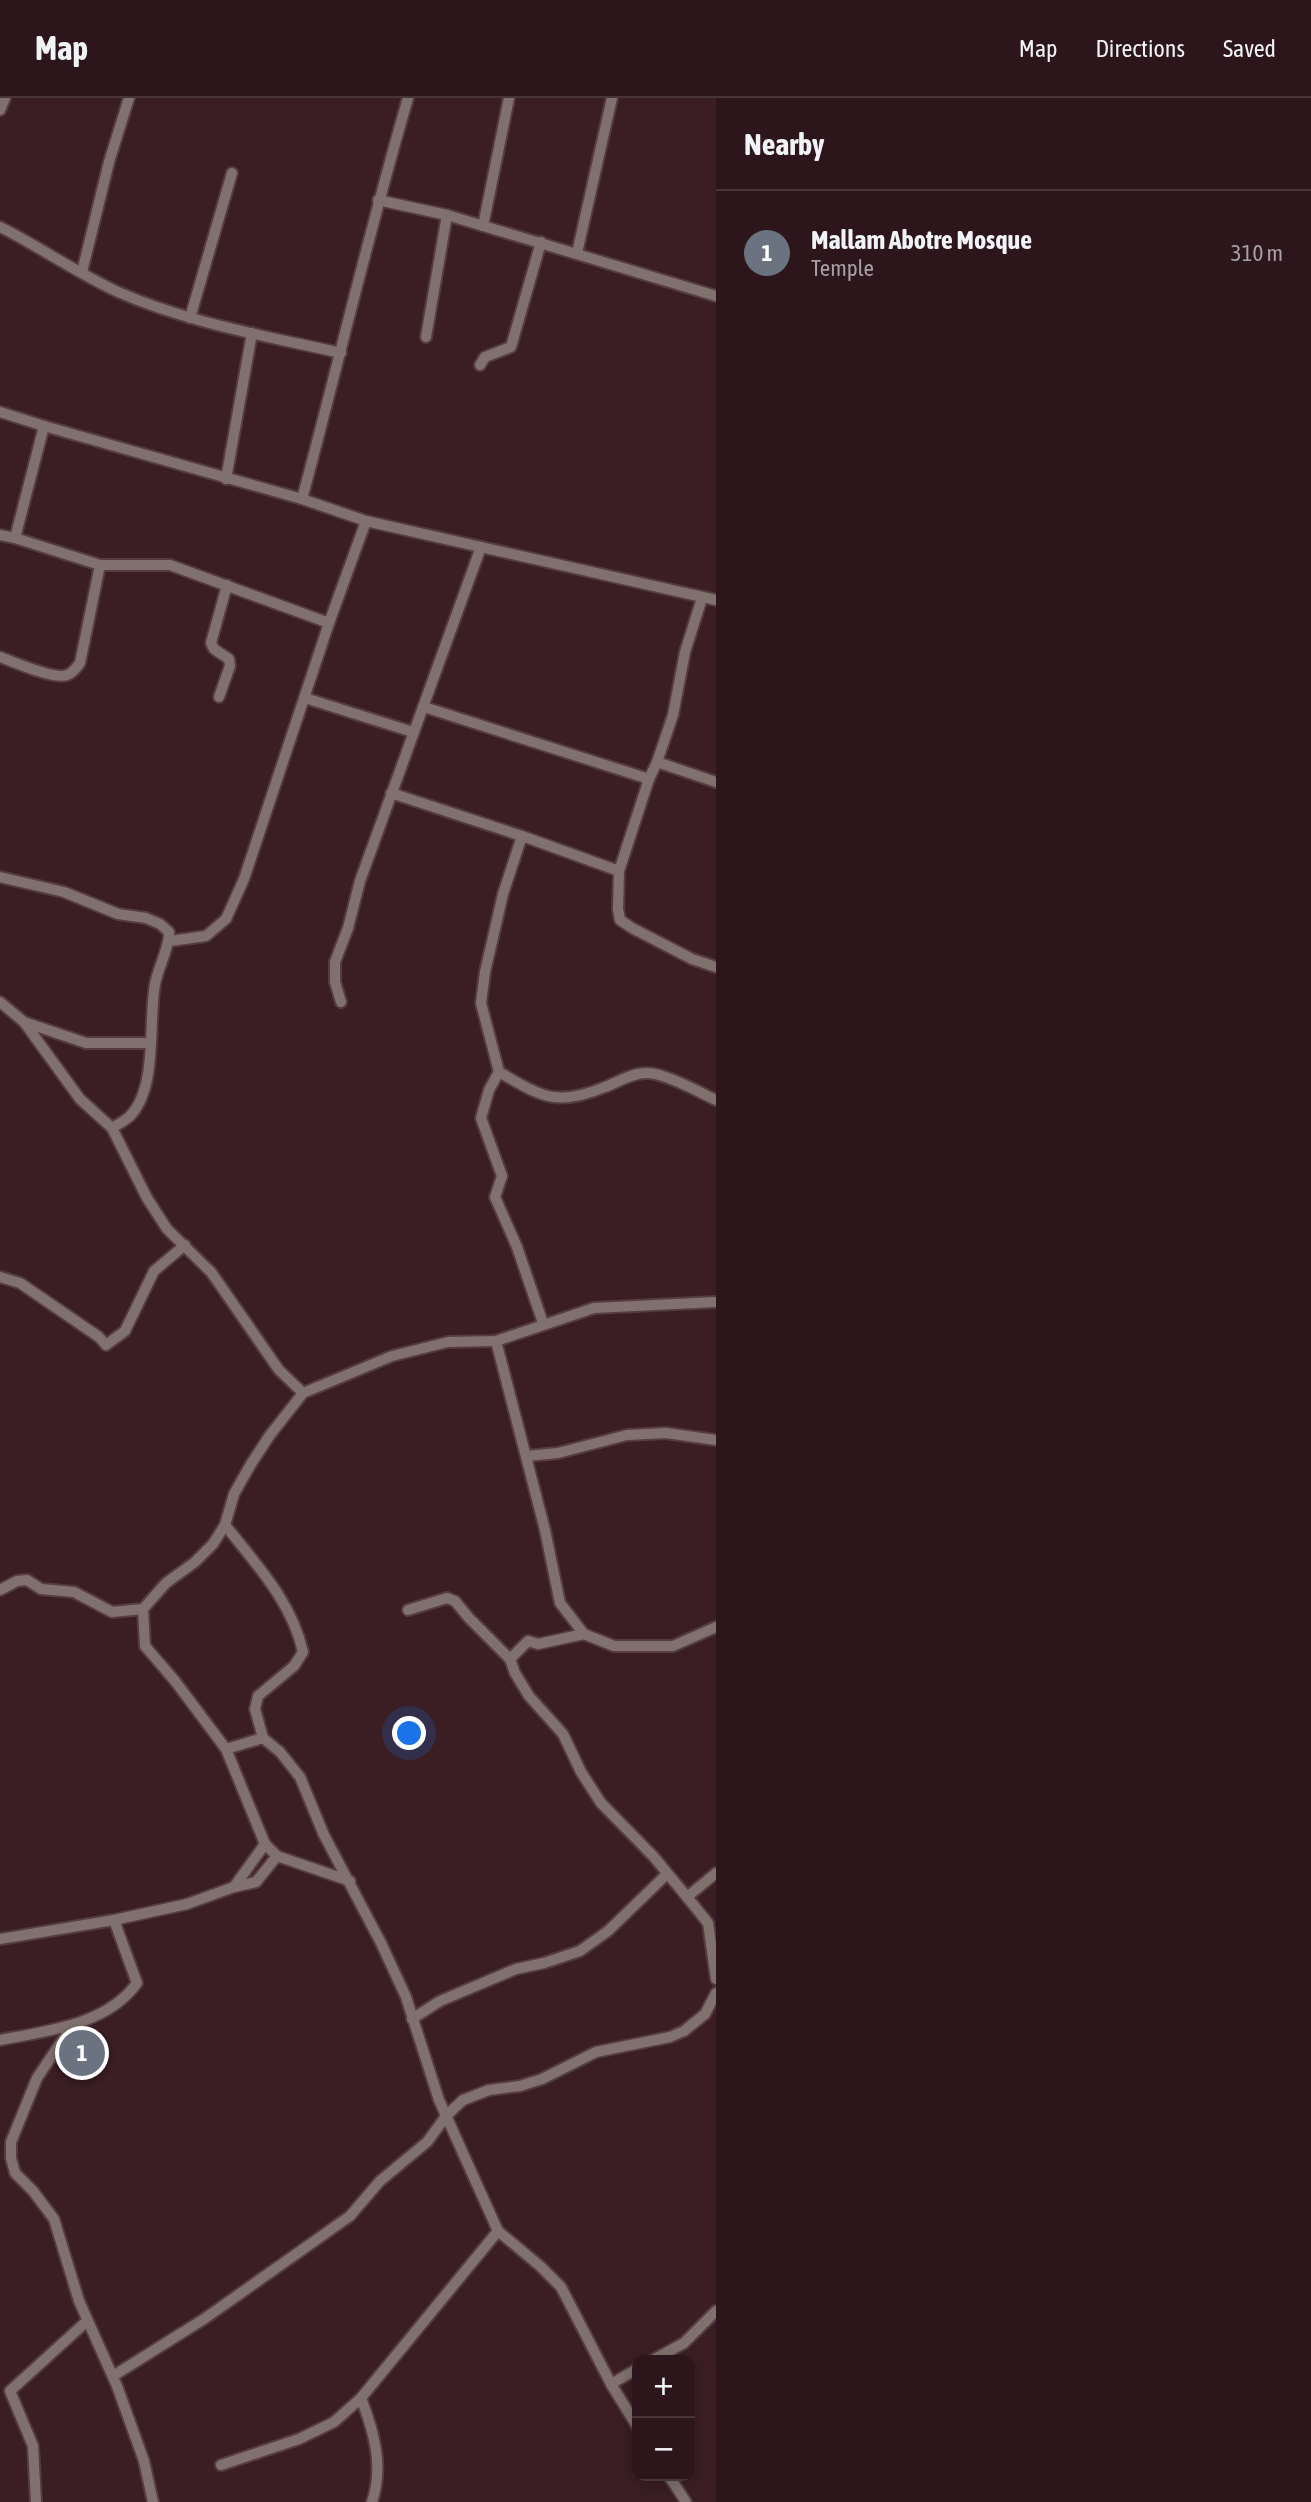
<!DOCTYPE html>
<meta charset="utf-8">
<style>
:root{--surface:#2c161b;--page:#382328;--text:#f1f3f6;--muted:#a69fa3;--line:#48353a;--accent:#1a73e8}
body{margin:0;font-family:"Asap Condensed",sans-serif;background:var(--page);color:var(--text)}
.controls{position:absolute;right:21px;bottom:21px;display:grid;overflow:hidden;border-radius:14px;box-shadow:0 4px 18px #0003}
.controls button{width:63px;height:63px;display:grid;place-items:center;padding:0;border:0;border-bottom:2px solid var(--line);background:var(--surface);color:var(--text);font:35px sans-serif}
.you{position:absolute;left:410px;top:1636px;width:24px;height:24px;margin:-18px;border:5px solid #fff;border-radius:50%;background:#1a73e8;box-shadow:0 0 0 10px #1a73e833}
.badge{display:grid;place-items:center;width:46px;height:46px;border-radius:50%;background:var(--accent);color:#fff;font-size:23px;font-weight:700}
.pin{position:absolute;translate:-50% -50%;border:4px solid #fff;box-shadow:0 2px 7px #0006}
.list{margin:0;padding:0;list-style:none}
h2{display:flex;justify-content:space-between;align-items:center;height:91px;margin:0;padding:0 28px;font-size:30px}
h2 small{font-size:23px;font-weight:400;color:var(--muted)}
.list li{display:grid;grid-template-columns:46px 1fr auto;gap:21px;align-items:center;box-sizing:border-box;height:126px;padding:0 28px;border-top:2px solid var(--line)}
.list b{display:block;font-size:26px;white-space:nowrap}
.list p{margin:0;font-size:23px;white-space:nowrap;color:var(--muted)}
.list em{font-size:23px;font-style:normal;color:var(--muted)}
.map{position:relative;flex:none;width:716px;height:2404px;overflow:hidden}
header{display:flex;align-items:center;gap:42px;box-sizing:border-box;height:98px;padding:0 35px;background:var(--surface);border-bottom:2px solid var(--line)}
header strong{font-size:33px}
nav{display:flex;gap:38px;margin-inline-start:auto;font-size:24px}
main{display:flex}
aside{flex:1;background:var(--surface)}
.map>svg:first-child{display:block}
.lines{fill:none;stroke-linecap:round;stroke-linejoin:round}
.street-casing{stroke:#563c41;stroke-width:14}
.street{stroke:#80716e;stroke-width:10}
</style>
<header>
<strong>Map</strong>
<nav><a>Map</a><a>Directions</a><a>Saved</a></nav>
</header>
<main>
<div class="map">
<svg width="716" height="2404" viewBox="0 0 716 2404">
<rect width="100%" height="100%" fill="#3a1e24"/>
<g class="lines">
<defs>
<g id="street">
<path d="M0 12 5 0"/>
<path d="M378 102 447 117 716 198"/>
<path d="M483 128 509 0"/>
<path d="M0 129C40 149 77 175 118 194 189 225 266 238 341 255"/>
<path d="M577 155 612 0"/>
<path d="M82 174 109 64 129 0"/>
<path d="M190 220 232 75"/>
<path d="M426 239 447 117"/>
<path d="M480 267 485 259 511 249 541 144"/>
<path d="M0 314 44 328 302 401 366 423 716 502"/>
<path d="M226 381 252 235"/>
<path d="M302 401C338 267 369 133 408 0"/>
<path d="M0 437 15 440 100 467H170L329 525"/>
<path d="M15 440 44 328"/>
<path d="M702 500 685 554 673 617 657 664 649 681 619 773 618 811 620 822 632 830 692 861 716 869"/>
<path d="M0 559C14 564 54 582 67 577 73 575 76 570 80 565L100 467"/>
<path d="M219 599 230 568 229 561 214 551 211 545 227 487"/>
<path d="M305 600 413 634"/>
<path d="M424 609 649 681"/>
<path d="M657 664 716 684"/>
<path d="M391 695 522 738 619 773"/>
<path d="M522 738 503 796 485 874 481 905 499 974C542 999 557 1009 605 989 618 984 632 975 646 975 663 974 699 994 716 1002"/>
<path d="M0 779 64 794 118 816 146 820 160 826 169 834C170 848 158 870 155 886 148 925 158 989 130 1018 125 1023 118 1026 112 1030L147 1100 167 1131 211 1174 279 1272 303 1295"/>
<path d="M170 843 206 838 226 821 244 781 329 525 366 423"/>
<path d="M0 904 24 924 80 1001 112 1030"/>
<path d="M341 904 335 884V864L348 830 360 783 481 449"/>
<path d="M24 924 86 945H149"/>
<path d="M499 974 489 992 481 1020 502 1078 495 1099 517 1149 543 1225"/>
<path d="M0 1179 20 1185 99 1239 106 1247 125 1233 154 1173 185 1147"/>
<path d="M496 1243 545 1432 560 1505 584 1536 614 1548H673L716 1529"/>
<path d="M526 1358 558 1355 627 1337 666 1335 716 1342"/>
<path d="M225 1427C256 1466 292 1504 303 1554L294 1568 258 1598 255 1611 263 1640 280 1654 300 1679 324 1737 381 1845 406 1899 439 2002 498 2133 540 2168 561 2189 611 2286 637 2328"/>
<path d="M0 1492 17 1483 27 1482 41 1491 74 1494 112 1514 143 1511 166 1485 195 1464 213 1446 225 1427 234 1396 251 1366 270 1337 303 1295 392 1258 448 1244 496 1243 594 1210 716 1204"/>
<path d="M143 1511 145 1548 175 1583 226 1651 265 1746 277 1758"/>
<path d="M408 1512 447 1500 455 1503 469 1520 510 1561"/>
<path d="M584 1536 538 1546 528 1543 510 1561 515 1575 529 1598 563 1636 581 1674 601 1705 654 1759 687 1799 716 1775"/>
<path d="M226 1651 263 1640"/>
<path d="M234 1789 265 1746"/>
<path d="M687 1799 708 1825 716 1881"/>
<path d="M0 1841 114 1822 187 1806 234 1789 256 1784 277 1758 350 1783"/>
<path d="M412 1921 440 1903 516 1871 544 1865 580 1853 608 1833 667 1776"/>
<path d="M72 1928 37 1980 11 2044V2060L15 2075 33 2093 54 2121 79 2203 117 2288 144 2363 153 2404"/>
<path d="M0 1942C47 1933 107 1927 137 1885L114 1822"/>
<path d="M653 2262 684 2245 716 2213"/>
<path d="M113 2278 204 2221 350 2118 380 2083 427 2044 447 2017 463 2002 489 1992 520 1988 542 1981 596 1954 670 1939 684 1933 705 1916 716 1895"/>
<path d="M611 2286 637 2271"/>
<path d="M221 2367 299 2341 334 2324 361 2300"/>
<path d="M669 2378 686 2404"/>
<path d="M36 2404 33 2348 10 2293 87 2223"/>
<path d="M372 2404C384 2368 374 2334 361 2300L498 2133"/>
</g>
</defs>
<use href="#street" class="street-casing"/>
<use href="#street" class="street"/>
</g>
</svg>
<div class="controls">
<button>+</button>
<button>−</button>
</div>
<div class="you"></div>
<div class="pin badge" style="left:82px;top:1955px;background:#6b7280">1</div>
</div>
<aside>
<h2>Nearby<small></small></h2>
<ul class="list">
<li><span class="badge" style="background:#6b7280">1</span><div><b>Mallam Abotre Mosque</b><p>Temple</p></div><em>310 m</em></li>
</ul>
</aside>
</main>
